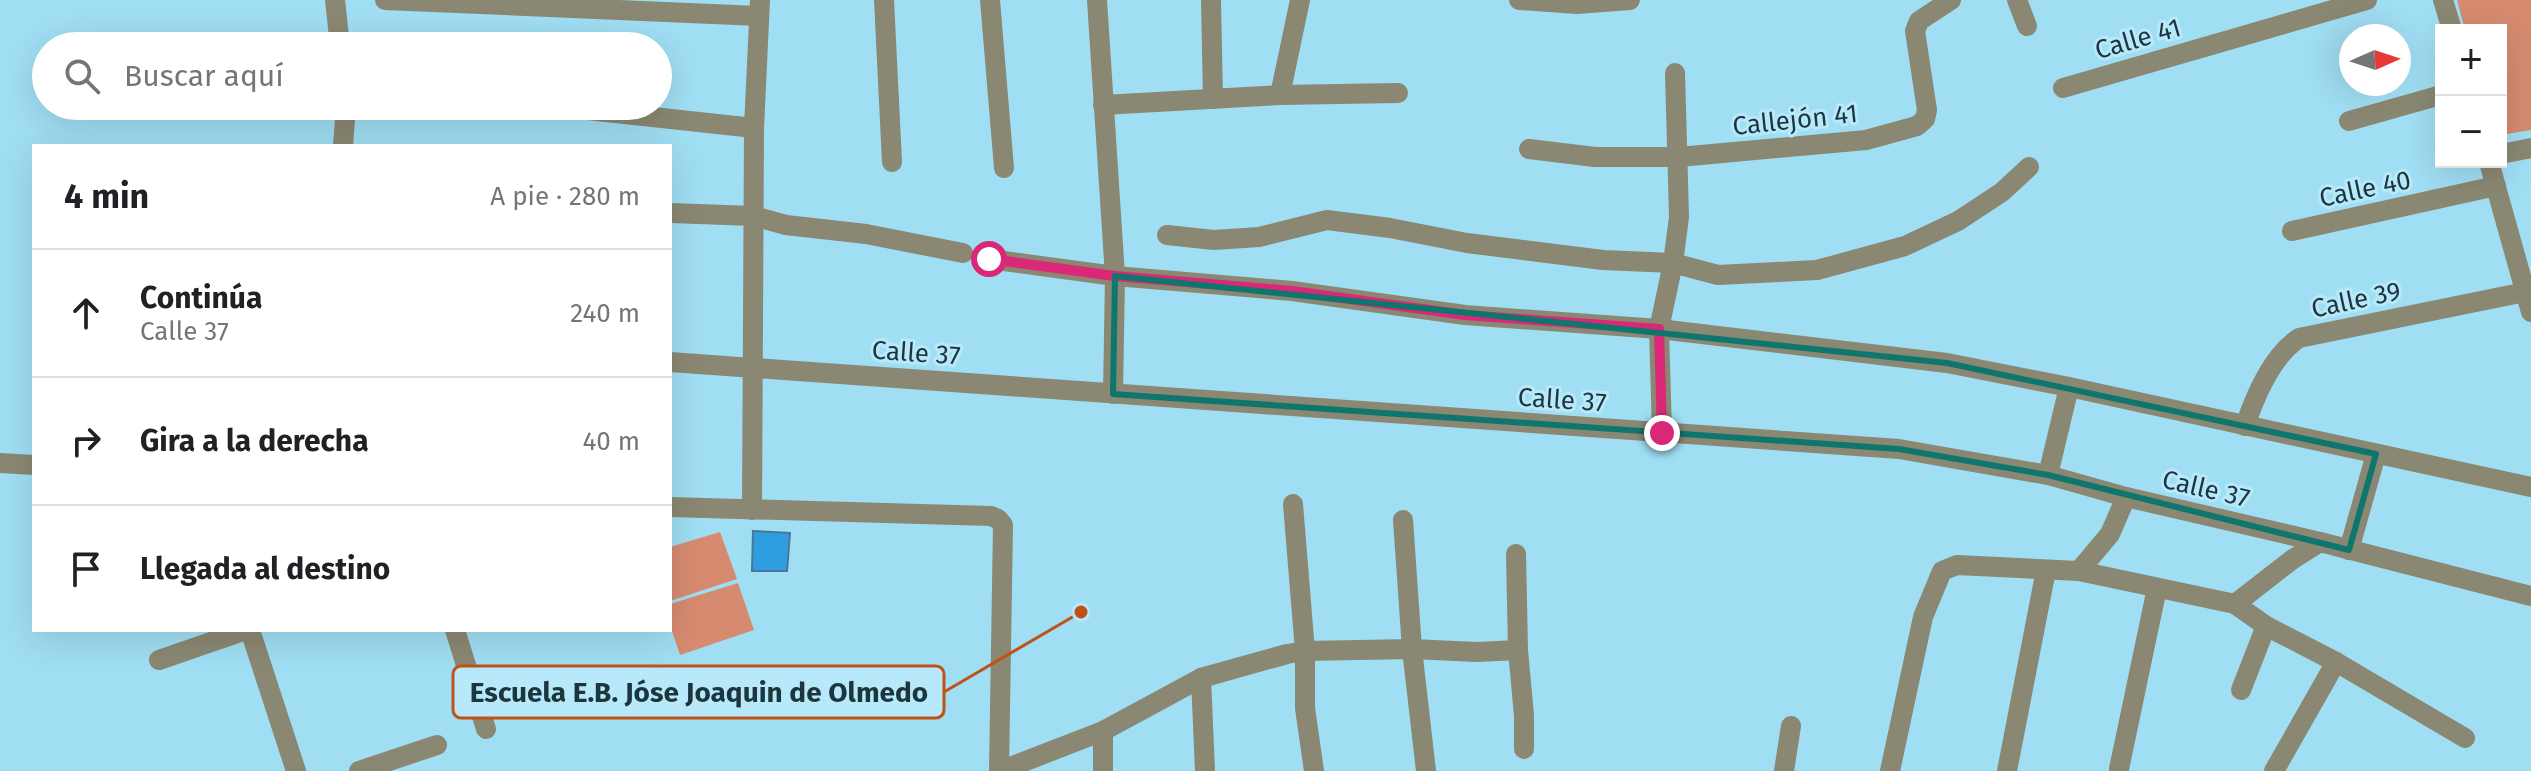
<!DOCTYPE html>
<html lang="es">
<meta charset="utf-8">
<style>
:root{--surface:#fff;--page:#f2f2f2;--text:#202124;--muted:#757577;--line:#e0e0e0}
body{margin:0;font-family:"Fira Sans",sans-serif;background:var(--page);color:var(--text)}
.controls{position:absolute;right:24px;top:24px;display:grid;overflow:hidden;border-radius:0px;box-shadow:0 8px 32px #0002}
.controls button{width:72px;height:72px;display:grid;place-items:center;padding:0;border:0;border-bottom:2px solid var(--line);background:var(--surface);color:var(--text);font:40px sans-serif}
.compass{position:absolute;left:2339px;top:24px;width:72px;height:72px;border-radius:50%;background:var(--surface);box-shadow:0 8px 32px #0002;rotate:87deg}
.stop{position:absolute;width:24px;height:24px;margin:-18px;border:6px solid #db2777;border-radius:50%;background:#fff}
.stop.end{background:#db2777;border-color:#fff;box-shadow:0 2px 8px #0008}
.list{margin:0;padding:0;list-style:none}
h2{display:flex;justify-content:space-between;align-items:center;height:104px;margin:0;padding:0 32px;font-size:34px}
h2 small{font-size:26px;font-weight:400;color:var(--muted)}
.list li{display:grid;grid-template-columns:52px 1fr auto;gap:24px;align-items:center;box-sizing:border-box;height:128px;padding:0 32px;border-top:2px solid var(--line)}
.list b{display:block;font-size:30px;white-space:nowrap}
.list p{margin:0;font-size:26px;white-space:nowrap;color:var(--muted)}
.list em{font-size:26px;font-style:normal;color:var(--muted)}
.icon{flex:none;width:44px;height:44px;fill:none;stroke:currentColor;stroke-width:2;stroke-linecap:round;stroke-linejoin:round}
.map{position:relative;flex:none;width:2531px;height:771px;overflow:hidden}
.search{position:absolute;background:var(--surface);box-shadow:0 8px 32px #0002;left:32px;top:32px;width:640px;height:88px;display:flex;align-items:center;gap:20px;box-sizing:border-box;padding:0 28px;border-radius:44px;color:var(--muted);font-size:30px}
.panel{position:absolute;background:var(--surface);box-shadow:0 8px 32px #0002;left:32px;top:144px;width:640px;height:488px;border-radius:0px}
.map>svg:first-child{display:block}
.green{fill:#d68b70}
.building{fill:#2f9ee0;stroke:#4b7796;stroke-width:2}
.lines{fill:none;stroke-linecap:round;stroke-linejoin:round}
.minor{stroke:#8a8772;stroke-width:20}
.route{stroke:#db2777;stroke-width:10}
.marked{fill:none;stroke:#0f766e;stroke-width:6;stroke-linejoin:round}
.labels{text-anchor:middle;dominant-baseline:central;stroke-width:6;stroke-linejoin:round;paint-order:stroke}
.street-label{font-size:26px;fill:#1d363e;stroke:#b8e9fa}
.leader{fill:none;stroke:#bf5216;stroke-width:3}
.callout-dot{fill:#bf5216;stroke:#b8e9fa;stroke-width:3}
.callout{fill:#b8e9fa;stroke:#bf5216;stroke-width:3}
.callout-label{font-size:28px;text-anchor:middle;font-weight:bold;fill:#1d363e}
</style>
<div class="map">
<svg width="2531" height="771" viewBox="0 0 2531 771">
<rect width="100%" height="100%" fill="#a0def3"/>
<g class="green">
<path d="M2457 0H2531V130L2501 135V30H2465Z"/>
<path d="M720 532 737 579 670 601V547Z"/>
<path d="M738 583 754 630 680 655 670 625V604Z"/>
</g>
<path class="building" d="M753 531 790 533 787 571H752Z"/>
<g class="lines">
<g class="minor">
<path d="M335 0 340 46"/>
<path d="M385 0 759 16"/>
<path d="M884 0 892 162"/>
<path d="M990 0 1004 168"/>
<path d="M1097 0 1115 276 1113 394"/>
<path d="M1211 0 1213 99"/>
<path d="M1519 0 1577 4 1630 0"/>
<path d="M2017 0 2027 26"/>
<path d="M2443 0 2452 30"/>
<path d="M2063 88 2367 0"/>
<path d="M1280 95 1398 93"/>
<path d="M1103 105 1280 95 1300 0"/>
<path d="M551 106 754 128"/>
<path d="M2349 121 2441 95"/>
<path d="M343 146 346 106"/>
<path d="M1529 149 1595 157H1679L1866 140 1917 126 1925 119 1927 110 1915 31 1919 21 1951 0"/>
<path d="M2501 154 2531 148"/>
<path d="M2489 162 2531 312"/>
<path d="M670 213 753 216 786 225 866 234 963 253"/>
<path d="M2292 231 2496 186"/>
<path d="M1167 235 1214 240 1259 237 1327 220 1390 228 1467 243 1603 260 1673 263 1718 275 1817 270 1905 246 1958 221 2002 192 2029 167"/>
<path d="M989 259 1115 276 1292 291 1465 315 1659 329 1947 363 2069 387 2531 487"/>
<path d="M670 362 1899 449 2048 475 2126 497 2320 542 2531 596"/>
<path d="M2245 426C2255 396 2272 356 2299 338L2525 292"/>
<path d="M1662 433 1659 329 1673 263 1679 217 1675 73"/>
<path d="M0 463 34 465"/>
<path d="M2048 475 2069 387"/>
<path d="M1293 504 1305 651V708L1314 771"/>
<path d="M670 507 991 516 998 519 1003 525 999 771"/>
<path d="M752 510 754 128 760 0"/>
<path d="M1403 520 1412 649 1426 771"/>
<path d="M2349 550 2376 454"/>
<path d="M1516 554 1518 650 1524 716V749"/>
<path d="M2079 571 2235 604 2293 559 2320 542"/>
<path d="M2235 604 2266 626 2336 662 2465 738"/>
<path d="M250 630 296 771"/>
<path d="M455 630 486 729"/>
<path d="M159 660 246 630"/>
<path d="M1201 678 1205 771"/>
<path d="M2241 690 2266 626"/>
<path d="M2119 769 2157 588"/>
<path d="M359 771 437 745"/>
<path d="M1000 771 1103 731 1201 678 1287 654 1305 651 1412 649 1477 652 1518 650"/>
<path d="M1103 771V731"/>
<path d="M1784 771 1791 726"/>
<path d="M1890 771 1923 617 1942 571 1957 565 2079 571 2110 534 2126 497"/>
<path d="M2007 771 2046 570"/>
<path d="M2274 771 2336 662"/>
</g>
</g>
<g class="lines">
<path class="route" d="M989 259 1115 276 1292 291 1465 315 1659 329 1662 433"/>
</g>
<path class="marked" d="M1115 276 1947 363 2376 454 2349 550 2048 475 1899 449 1113 394Z"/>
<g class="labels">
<g class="street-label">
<text transform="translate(2138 39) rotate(-16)">Calle 41</text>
<text transform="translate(1795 120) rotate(-6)">Callejón 41</text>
<text transform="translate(2365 189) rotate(-12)">Calle 40</text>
<text transform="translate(2356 300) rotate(-12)">Calle 39</text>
<text transform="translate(916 353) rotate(4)">Calle 37</text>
<text transform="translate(1562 400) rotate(4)">Calle 37</text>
<text transform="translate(2206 489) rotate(13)">Calle 37</text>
</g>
</g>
<path class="leader" d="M1081 612L944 692"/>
<circle class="callout-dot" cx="1081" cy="612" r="8"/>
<rect class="callout" x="453" y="666" width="491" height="52" rx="8"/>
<g class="callout-label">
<text x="699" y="702">Escuela E.B. Jóse Joaquin de Olmedo</text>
</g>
</svg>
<div class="controls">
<button>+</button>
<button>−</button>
</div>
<svg class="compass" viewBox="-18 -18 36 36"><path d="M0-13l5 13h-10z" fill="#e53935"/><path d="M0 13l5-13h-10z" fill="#757577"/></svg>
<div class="stop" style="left:989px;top:259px"></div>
<div class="stop end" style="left:1662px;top:433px"></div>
<div class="search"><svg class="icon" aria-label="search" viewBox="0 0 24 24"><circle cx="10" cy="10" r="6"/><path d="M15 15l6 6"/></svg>Buscar aquí</div>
<section class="panel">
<h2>4 min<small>A pie · 280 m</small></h2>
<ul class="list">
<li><svg class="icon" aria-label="ahead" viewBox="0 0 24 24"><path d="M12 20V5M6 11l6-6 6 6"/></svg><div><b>Continúa</b><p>Calle 37</p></div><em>240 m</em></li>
<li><svg class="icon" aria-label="right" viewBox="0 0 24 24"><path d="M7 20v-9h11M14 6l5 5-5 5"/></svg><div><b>Gira a la derecha</b></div><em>40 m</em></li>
<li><svg class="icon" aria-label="arrive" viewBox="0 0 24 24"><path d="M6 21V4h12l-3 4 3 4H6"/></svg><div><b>Llegada al destino</b></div></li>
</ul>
</section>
</div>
